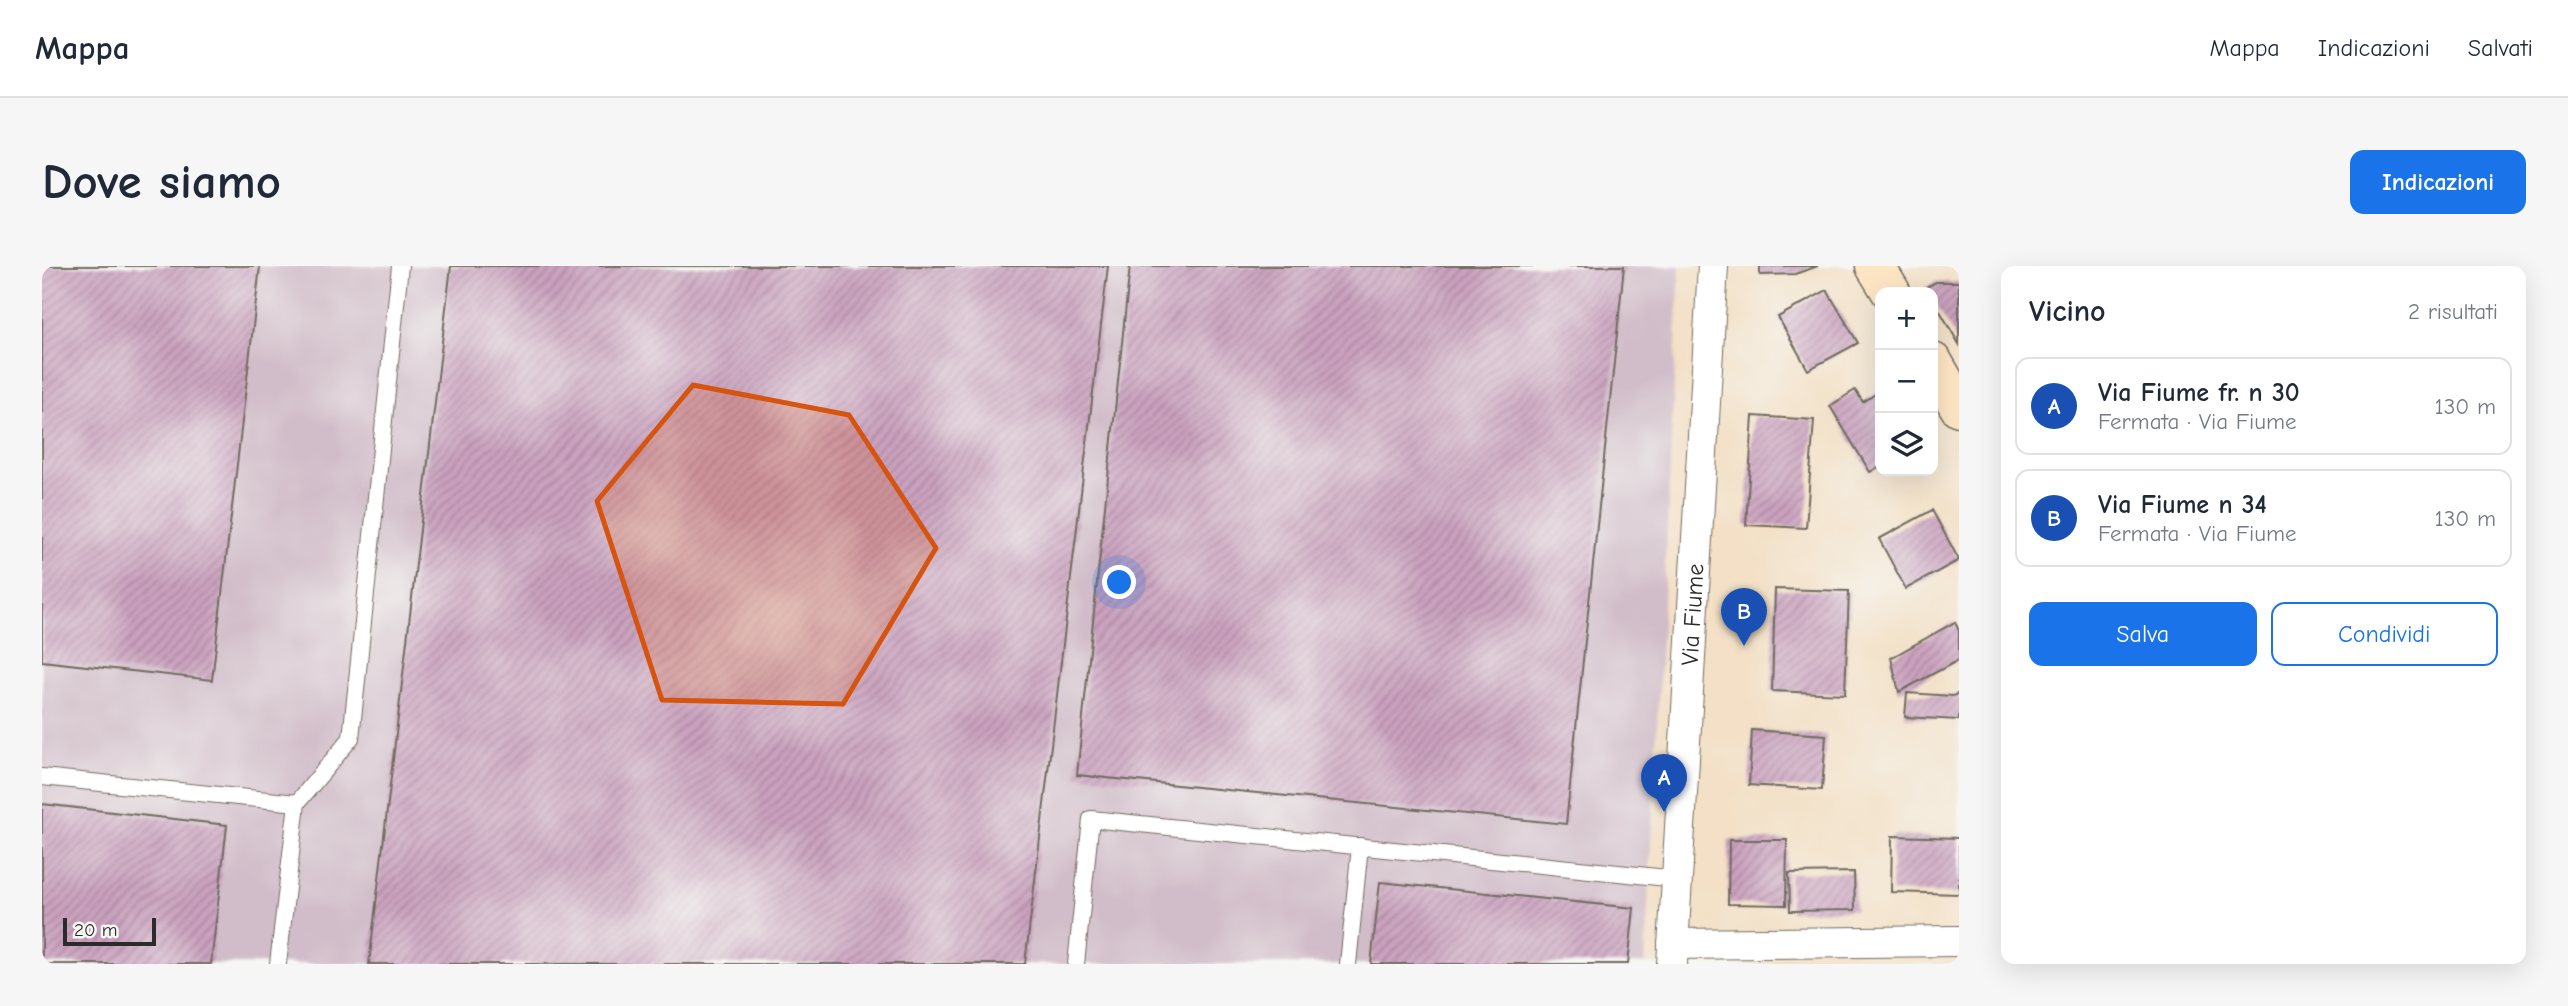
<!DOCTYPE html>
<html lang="it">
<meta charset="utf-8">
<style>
:root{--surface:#fff;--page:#f6f6f7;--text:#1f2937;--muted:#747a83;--line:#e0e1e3;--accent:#1a73e8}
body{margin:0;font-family:"Comic Neue",sans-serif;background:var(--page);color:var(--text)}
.controls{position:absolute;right:21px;top:21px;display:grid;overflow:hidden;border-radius:14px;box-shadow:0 7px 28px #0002}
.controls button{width:63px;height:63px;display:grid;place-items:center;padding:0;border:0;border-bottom:2px solid var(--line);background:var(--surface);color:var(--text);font:35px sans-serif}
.scale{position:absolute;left:21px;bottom:18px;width:93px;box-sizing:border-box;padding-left:7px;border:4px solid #2b2b2b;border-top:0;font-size:19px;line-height:24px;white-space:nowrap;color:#2b2b2b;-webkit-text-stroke:5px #f6f6f2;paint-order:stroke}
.you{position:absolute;left:1078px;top:317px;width:24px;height:24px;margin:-18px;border:5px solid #fff;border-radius:50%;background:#1a73e8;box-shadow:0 0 0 10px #1a73e833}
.badge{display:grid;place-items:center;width:46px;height:46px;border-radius:50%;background:var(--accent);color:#fff;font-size:23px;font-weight:700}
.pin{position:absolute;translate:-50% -58px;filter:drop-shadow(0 2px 4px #0008)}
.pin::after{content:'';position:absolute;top:37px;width:24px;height:21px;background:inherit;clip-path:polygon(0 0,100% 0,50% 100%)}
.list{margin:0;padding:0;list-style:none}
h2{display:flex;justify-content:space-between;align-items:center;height:91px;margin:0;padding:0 28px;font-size:30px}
h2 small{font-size:23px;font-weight:400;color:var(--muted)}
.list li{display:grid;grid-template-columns:46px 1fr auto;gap:21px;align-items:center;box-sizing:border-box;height:98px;margin:0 14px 14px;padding:0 14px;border:2px solid var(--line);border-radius:14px}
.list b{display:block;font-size:26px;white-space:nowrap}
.list p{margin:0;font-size:23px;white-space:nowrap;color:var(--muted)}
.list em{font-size:23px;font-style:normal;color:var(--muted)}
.actions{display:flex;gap:14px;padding:21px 28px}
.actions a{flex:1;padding:16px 0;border:2px solid var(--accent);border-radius:14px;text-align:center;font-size:24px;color:var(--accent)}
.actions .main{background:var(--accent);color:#fff}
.icon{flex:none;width:38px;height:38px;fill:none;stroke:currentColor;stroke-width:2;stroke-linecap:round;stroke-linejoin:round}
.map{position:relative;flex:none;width:1917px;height:698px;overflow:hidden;border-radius:14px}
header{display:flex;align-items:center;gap:42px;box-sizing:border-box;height:98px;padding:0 35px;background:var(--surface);border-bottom:2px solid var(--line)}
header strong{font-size:33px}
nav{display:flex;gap:38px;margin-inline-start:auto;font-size:24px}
.intro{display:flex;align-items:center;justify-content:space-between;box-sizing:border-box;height:168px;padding:0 42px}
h1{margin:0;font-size:49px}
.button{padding:18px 32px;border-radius:14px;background:var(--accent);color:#fff;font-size:24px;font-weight:700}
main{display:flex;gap:42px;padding:0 42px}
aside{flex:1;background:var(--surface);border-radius:14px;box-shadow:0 7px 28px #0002}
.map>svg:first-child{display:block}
.industrial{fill:#d1bdc9}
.building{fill:url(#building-hatch)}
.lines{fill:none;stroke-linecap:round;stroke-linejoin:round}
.lane-casing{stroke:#716a61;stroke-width:18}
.street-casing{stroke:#716a61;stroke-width:32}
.secondary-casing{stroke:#716a61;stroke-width:41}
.lane{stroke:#fff;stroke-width:16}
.street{stroke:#fff;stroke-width:30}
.secondary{stroke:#fde5c4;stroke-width:38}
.marked{fill:#d5540f;fill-opacity:0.2;stroke:#d5540f;stroke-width:5;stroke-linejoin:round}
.labels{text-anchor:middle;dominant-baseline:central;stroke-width:7;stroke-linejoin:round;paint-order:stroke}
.street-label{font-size:24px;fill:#2b2b2b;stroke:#f6f6f2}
</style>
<header>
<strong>Mappa</strong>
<nav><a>Mappa</a><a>Indicazioni</a><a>Salvati</a></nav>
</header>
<div class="intro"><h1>Dove siamo</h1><a class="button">Indicazioni</a></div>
<main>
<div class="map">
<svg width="1917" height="698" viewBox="0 0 1917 698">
<defs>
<pattern id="building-hatch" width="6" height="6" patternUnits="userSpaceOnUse" patternTransform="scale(1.75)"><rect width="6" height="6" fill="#cba2bf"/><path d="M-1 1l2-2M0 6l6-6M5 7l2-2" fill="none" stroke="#a5849b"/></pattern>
</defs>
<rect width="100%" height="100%" fill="#f6f6f2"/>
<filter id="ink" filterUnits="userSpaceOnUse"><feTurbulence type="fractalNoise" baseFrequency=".0143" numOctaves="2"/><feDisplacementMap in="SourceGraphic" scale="14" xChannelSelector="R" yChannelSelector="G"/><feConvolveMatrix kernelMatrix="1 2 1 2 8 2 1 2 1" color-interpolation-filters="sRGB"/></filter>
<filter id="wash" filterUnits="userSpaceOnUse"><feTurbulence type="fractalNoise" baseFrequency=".00686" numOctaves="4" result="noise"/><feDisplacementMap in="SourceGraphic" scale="28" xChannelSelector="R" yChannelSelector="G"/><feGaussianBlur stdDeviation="1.57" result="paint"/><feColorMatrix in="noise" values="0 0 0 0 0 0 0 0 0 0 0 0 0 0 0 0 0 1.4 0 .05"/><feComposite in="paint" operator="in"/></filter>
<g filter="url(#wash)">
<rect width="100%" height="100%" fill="#f3e0c6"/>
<path class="industrial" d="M0 0H1638L1603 698H0Z"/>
<g id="blocks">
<g class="building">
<path d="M0 0H218L170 414 0 395Z"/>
<path d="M409 0H1066L983 698H327Z"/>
<path d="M1088 0H1582L1524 558 1035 509Z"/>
<path d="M1718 0H1776L1753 8 1718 9Z"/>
<path d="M1894 16H1917V78L1891 33V26H1886L1884 21Z"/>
<path d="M1785 24 1816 77 1766 104 1736 51Z"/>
<path d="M1813 124 1821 136 1838 125V200L1828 206 1788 140Z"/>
<path d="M1711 150 1772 154 1764 262 1704 259Z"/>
<path d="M1890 244 1917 294 1864 323 1837 273Z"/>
<path d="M1733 323 1807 325 1803 428 1730 425Z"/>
<path d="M1913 356 1917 365V394L1857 426 1849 392Z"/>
<path d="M1865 427 1911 430 1917 427V454L1863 451Z"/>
<path d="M1710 464 1784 469 1780 524 1707 519Z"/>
<path d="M0 538 185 559 169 698H0Z"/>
<path d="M1850 570 1917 572V628L1849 626Z"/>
<path d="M1687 574H1745L1744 639 1686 638Z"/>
<path d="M1812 606 1813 644 1748 645 1747 607Z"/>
<path d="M1338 616 1592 642 1586 698H1329Z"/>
</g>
</g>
</g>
<g filter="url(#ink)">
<use href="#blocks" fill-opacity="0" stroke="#716a61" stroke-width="2"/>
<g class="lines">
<defs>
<g id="lane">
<path d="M0 511 255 537 236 698"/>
<path d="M255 537 309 472 358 0"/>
<path d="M1034 698 1049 553 1635 613"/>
<path d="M1306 698 1318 580"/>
</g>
<g id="street">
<path d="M1631 678 1917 675"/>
<path id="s1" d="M1630 698 1671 0"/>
</g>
<g id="secondary">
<path d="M1833 0 1849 26"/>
<path d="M1891 96 1917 141"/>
</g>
</defs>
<use href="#lane" class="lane-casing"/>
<use href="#street" class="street-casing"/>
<use href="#secondary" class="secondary-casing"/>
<use href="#lane" class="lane"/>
<use href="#street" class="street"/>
<use href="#secondary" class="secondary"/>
</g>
</g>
<path class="marked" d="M651 119 807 149 894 282 801 438 620 434 555 235Z"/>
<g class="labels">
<g class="street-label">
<text stroke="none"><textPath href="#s1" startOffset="350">Via Fiume</textPath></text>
</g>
</g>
</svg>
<div class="controls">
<button>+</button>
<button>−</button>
<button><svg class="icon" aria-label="layers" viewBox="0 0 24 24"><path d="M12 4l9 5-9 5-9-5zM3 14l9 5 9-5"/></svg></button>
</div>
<div class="scale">20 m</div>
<div class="you"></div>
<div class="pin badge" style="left:1622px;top:546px;background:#1a4fb4">A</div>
<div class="pin badge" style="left:1702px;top:380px;background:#1a4fb4">B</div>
</div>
<aside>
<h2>Vicino<small>2 risultati</small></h2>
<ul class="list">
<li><span class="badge" style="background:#1a4fb4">A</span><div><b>Via Fiume fr. n 30</b><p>Fermata · Via Fiume</p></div><em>130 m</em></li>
<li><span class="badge" style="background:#1a4fb4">B</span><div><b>Via Fiume n 34</b><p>Fermata · Via Fiume</p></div><em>130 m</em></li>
</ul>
<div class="actions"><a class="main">Salva</a><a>Condividi</a></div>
</aside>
</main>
